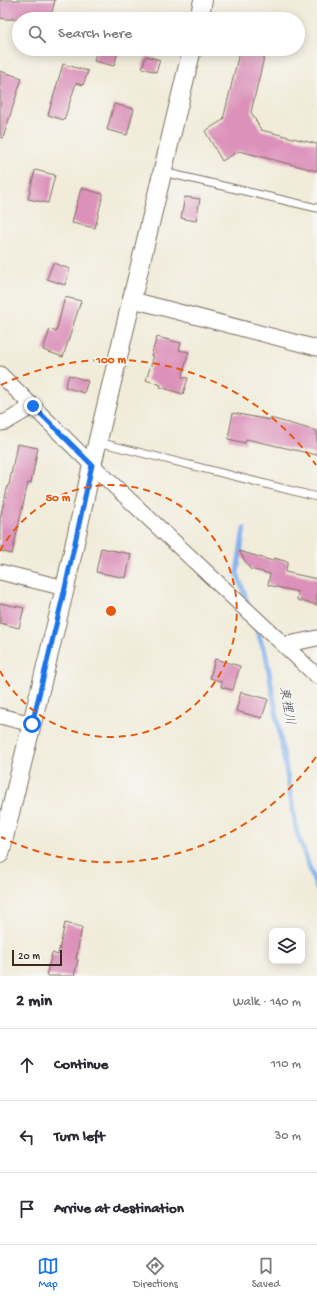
<!DOCTYPE html>
<meta charset="utf-8">
<style>
:root{--surface:#fff;--page:#f7f7f7;--text:#2b2b33;--muted:#7c7c81;--line:#e1e1e2;--accent:#1a73e8}
body{margin:0;font-family:"Gochi Hand","Klee One",sans-serif;background:var(--page);color:var(--text)}
.controls{position:absolute;right:12px;bottom:12px;display:grid;overflow:hidden;border-radius:8px;box-shadow:0 2px 10px #0003}
.controls button{width:36px;height:36px;display:grid;place-items:center;padding:0;border:0;border-bottom:1px solid var(--line);background:var(--surface);color:var(--text);font:20px sans-serif}
.scale{position:absolute;left:12px;bottom:10px;width:50px;box-sizing:border-box;padding-left:4px;border:2px solid #3b2a1e;border-top:0;font-size:11px;line-height:14px;white-space:nowrap;color:#3b2a1e;-webkit-text-stroke:3px #f6f6f2;paint-order:stroke}
.stop{position:absolute;width:12px;height:12px;margin:-9px;border:3px solid #1a73e8;border-radius:50%;background:#fff}
.stop.end{background:#1a73e8;border-color:#fff;box-shadow:0 1px 4px #0008}
.list{margin:0;padding:0;list-style:none}
h2{display:flex;justify-content:space-between;align-items:center;height:52px;margin:0;padding:0 16px;font-size:17px}
h2 small{font-size:13px;font-weight:400;color:var(--muted)}
.list li{display:grid;grid-template-columns:26px 1fr auto;gap:12px;align-items:center;box-sizing:border-box;height:72px;padding:0 16px;border-top:1px solid var(--line)}
.list b{display:block;font-size:15px;white-space:nowrap}
.list em{font-size:13px;font-style:normal;color:var(--muted)}
.icon{flex:none;width:22px;height:22px;fill:none;stroke:currentColor;stroke-width:2;stroke-linecap:round;stroke-linejoin:round}
.map{position:relative;flex:none;width:317px;height:976px;overflow:hidden}
.search{position:absolute;background:var(--surface);box-shadow:0 2px 10px #0003;left:12px;right:12px;top:12px;height:44px;display:flex;align-items:center;gap:10px;box-sizing:border-box;padding:0 14px;border-radius:22px;color:var(--muted);font-size:15px}
.sheet{height:268px;background:var(--surface)}
nav{display:flex;justify-content:space-around;align-items:center;box-sizing:border-box;height:56px;border-top:1px solid var(--line);background:var(--surface);font-size:11px;color:var(--muted)}
nav a{display:grid;justify-items:center;gap:2px}
nav .on{color:var(--accent)}
.map>svg:first-child{display:block}
.lines{fill:none;stroke-linecap:round;stroke-linejoin:round}
.stream{stroke:#82b2ed;stroke-width:5}
.building{fill:#dc91ba}
.service-casing{stroke:#7b6e60;stroke-width:9}
.minor-casing{stroke:#7b6e60;stroke-width:17}
.tertiary-casing{stroke:#7b6e60;stroke-width:20}
.service{stroke:#fff;stroke-width:7}
.minor{stroke:#fff;stroke-width:15}
.tertiary{stroke:#fff;stroke-width:18}
.route{stroke:#1a73e8;stroke-width:5}
.ring{fill:none;stroke:#e8590c;stroke-width:2;stroke-dasharray:7 5}
.labels{text-anchor:middle;dominant-baseline:central;stroke-width:3.5;stroke-linejoin:round;paint-order:stroke}
.water-label{font-size:13px;font-style:italic;fill:#50535c;stroke:#f6f6f2}
.centre{fill:#e8590c;stroke:#f6f6f2;stroke-width:2}
.ring-label{font-size:12px;text-anchor:middle;font-weight:bold;fill:#e8590c;stroke:#f6f6f2;stroke-width:3.5;stroke-linejoin:round;paint-order:stroke}
</style>
<div class="map">
<svg width="317" height="976" viewBox="0 0 317 976">
<rect width="100%" height="100%" fill="#f6f6f2"/>
<filter id="ink" filterUnits="userSpaceOnUse"><feTurbulence type="fractalNoise" baseFrequency=".025" numOctaves="2"/><feDisplacementMap in="SourceGraphic" scale="8" xChannelSelector="R" yChannelSelector="G"/><feConvolveMatrix kernelMatrix="1 2 1 2 8 2 1 2 1" color-interpolation-filters="sRGB"/></filter>
<filter id="wash" filterUnits="userSpaceOnUse"><feTurbulence type="fractalNoise" baseFrequency=".012" numOctaves="4" result="noise"/><feDisplacementMap in="SourceGraphic" scale="16" xChannelSelector="R" yChannelSelector="G"/><feGaussianBlur stdDeviation="0.9" result="paint"/><feColorMatrix in="noise" values="0 0 0 0 0 0 0 0 0 0 0 0 0 0 0 0 0 1.4 0 .05"/><feComposite in="paint" operator="in"/></filter>
<g filter="url(#wash)">
<rect width="100%" height="100%" fill="#f1ecda"/>
<g class="lines">
<g class="stream">
<path d="M244 528 237 573 248 604"/>
<path d="M255 625 266 655 297 832 317 889"/>
</g>
</g>
<g id="blocks">
<g class="building">
<path d="M0 0H55L50 19H6L0 18Z"/>
<path d="M97 49H119L114 66 94 61Z"/>
<path d="M240 49H266L251 112 261 130 317 144V171L239 151 222 161 205 131 223 120Z"/>
<path d="M146 56 160 60 156 72 142 68Z"/>
<path d="M63 64 88 71 83 85 76 83 64 120 48 115Z"/>
<path d="M0 71 22 78 3 138 0 137Z"/>
<path d="M114 104 134 109 127 135 107 130Z"/>
<path d="M35 170 55 175 48 203 28 199Z"/>
<path d="M81 188 103 194 95 228 72 223Z"/>
<path d="M185 197 200 199 196 221 181 218Z"/>
<path d="M53 263 70 269 65 285 47 279Z"/>
<path d="M65 297 81 301 63 357 43 350 50 329 56 332Z"/>
<path d="M157 337 181 343 179 350 189 352 182 377 188 378 183 394 160 387 161 385 146 380 154 356H151Z"/>
<path d="M69 375 88 381 84 393 65 387Z"/>
<path d="M233 413 270 420V418L317 431V455L246 439 245 443 228 439Z"/>
<path d="M17 444 38 448 31 483H28L12 554 0 551V518L8 485H9Z"/>
<path d="M101 548 131 554 126 578 96 572Z"/>
<path d="M239 551 273 561 274 558 288 562 285 572 317 579V605L297 600 298 592 268 585 270 574 250 569Z"/>
<path d="M0 603 24 608 19 628 0 623Z"/>
<path d="M215 659 240 666 233 690 221 687 222 682 210 678Z"/>
<path d="M241 692 268 699 262 718 236 711Z"/>
<path d="M65 923 82 927 76 959 78 960 74 976H46L52 953 58 955Z"/>
</g>
</g>
</g>
<g filter="url(#ink)">
<use href="#blocks" fill-opacity="0" stroke="#7b6e60" stroke-width="1"/>
<g class="lines">
<defs>
<g id="service">
<path d="M163 172 317 208"/>
<path d="M98 442 317 497"/>
</g>
<g id="minor">
<path d="M133 300 317 348"/>
<path d="M0 374 92 465 317 676"/>
<path d="M0 423 6 422 33 406"/>
<path d="M0 572 65 588"/>
<path d="M284 645 317 638"/>
<path d="M0 716 32 724"/>
</g>
<g id="tertiary">
<path d="M199 19 203 0"/>
<path d="M0 854 65 588 92 465 192 49"/>
</g>
</defs>
<use href="#service" class="service-casing"/>
<use href="#minor" class="minor-casing"/>
<use href="#tertiary" class="tertiary-casing"/>
<use href="#service" class="service"/>
<use href="#minor" class="minor"/>
<use href="#tertiary" class="tertiary"/>
</g>
</g>
<g class="lines" filter="url(#ink)">
<path class="route" d="M32 724 65 588 92 465 33 406"/>
</g>
<g class="ring">
<path d="M0 551A126 126 0 1 1 0 671"/>
<path d="M316 757A252 252 0 0 1 1 837M1 385A252 252 0 0 1 316 465"/>
</g>
<g class="labels">
<g class="water-label">
<text transform="translate(286 706) rotate(80)">東裡川</text>
</g>
</g>
<circle cx="111" cy="611" r="6" class="centre"/>
<g class="ring-label">
<text x="111" y="363">100 m</text>
<text x="58" y="501">50 m</text>
</g>
</svg>
<div class="controls">
<button><svg class="icon" aria-label="layers" viewBox="0 0 24 24"><path d="M12 4l9 5-9 5-9-5zM3 14l9 5 9-5"/></svg></button>
</div>
<div class="scale">20 m</div>
<div class="stop" style="left:32px;top:724px"></div>
<div class="stop end" style="left:33px;top:406px"></div>
<div class="search"><svg class="icon" aria-label="search" viewBox="0 0 24 24"><circle cx="10" cy="10" r="6"/><path d="M15 15l6 6"/></svg>Search here</div>
</div>
<section class="sheet">
<h2>2 min<small>Walk · 140 m</small></h2>
<ul class="list">
<li><svg class="icon" aria-label="ahead" viewBox="0 0 24 24"><path d="M12 20V5M6 11l6-6 6 6"/></svg><div><b>Continue</b></div><em>110 m</em></li>
<li><svg class="icon" aria-label="left" viewBox="0 0 24 24"><path d="M17 20v-9H6M10 6l-5 5 5 5"/></svg><div><b>Turn left</b></div><em>30 m</em></li>
<li><svg class="icon" aria-label="arrive" viewBox="0 0 24 24"><path d="M6 21V4h12l-3 4 3 4H6"/></svg><div><b>Arrive at destination</b></div></li>
</ul>
</section>
<nav>
<a class="on"><svg class="icon" aria-label="map" viewBox="0 0 24 24"><path d="M3 6l6-2 6 2 6-2v14l-6 2-6-2-6 2zM9 4v14M15 6v14"/></svg>Map</a>
<a><svg class="icon" aria-label="directions" viewBox="0 0 24 24"><path d="M12 3l9 9-9 9-9-9zM9 14v-3h6M13 9l2 2-2 2"/></svg>Directions</a>
<a><svg class="icon" aria-label="saved" viewBox="0 0 24 24"><path d="M7 4h10v16l-5-4-5 4z"/></svg>Saved</a>
</nav>
